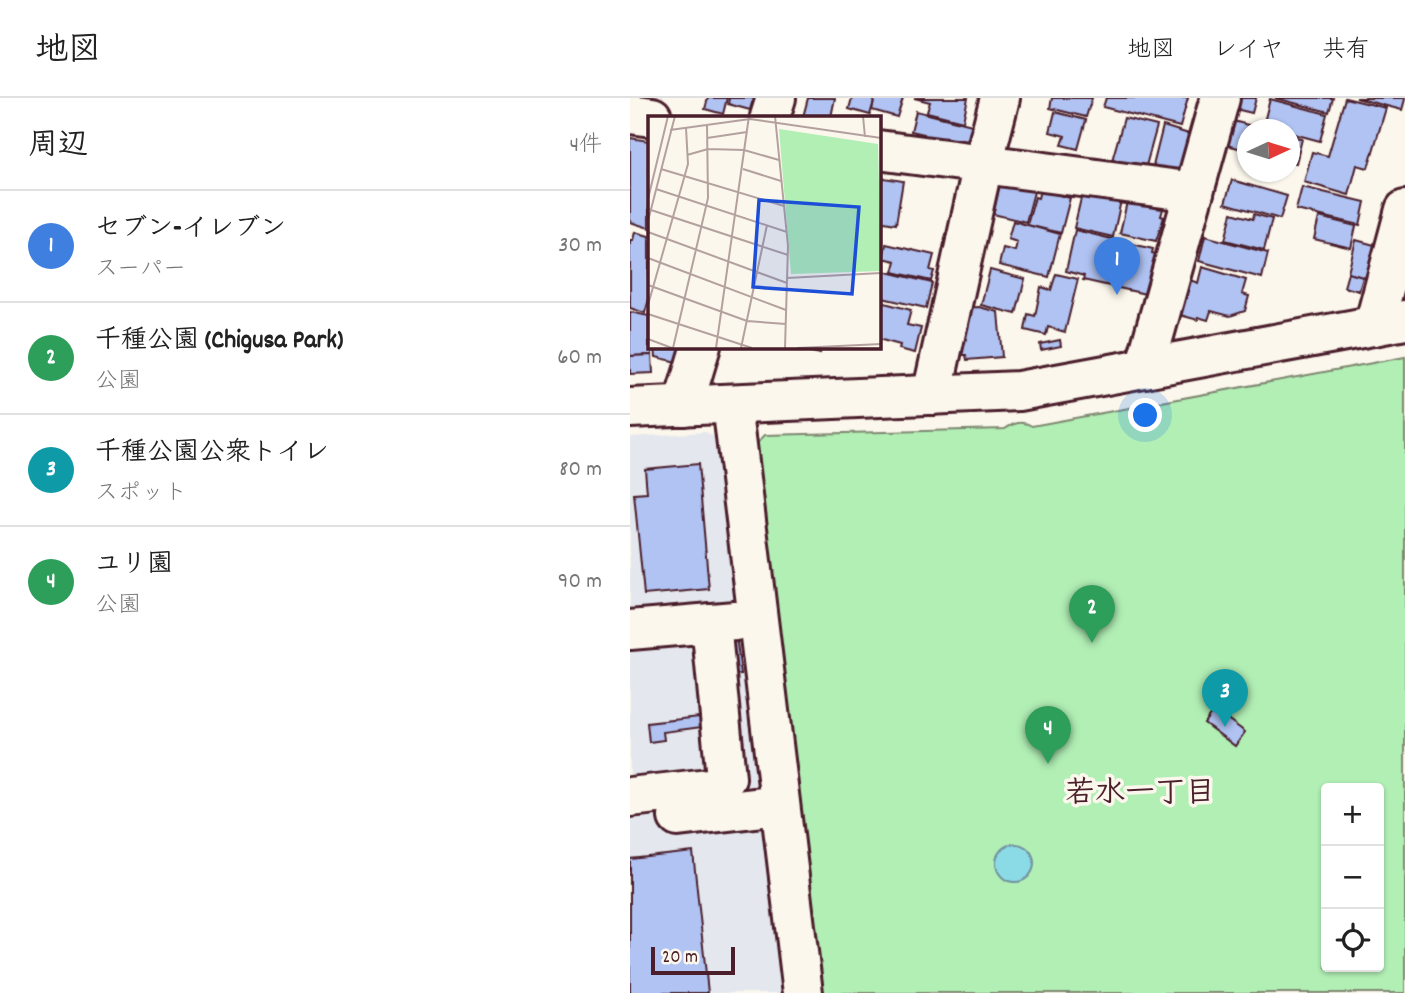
<!DOCTYPE html>
<html lang="ja">
<meta charset="utf-8">
<style>
:root{--surface:#fff;--page:#f6f6f6;--text:#222;--muted:#767676;--line:#e0e0e0;--accent:#c8321e}
body{margin:0;font-family:Dekko,"Klee One",sans-serif;background:var(--page);color:var(--text)}
.controls{position:absolute;right:21px;bottom:21px;display:grid;overflow:hidden;border-radius:7px;box-shadow:0 2px 5px #0004}
.controls button{width:63px;height:63px;display:grid;place-items:center;padding:0;border:0;border-bottom:2px solid var(--line);background:var(--surface);color:var(--text);font:35px sans-serif}
.compass{position:absolute;left:607px;top:21px;width:63px;height:63px;border-radius:50%;background:var(--surface);box-shadow:0 2px 5px #0004;rotate:86deg}
.scale{position:absolute;left:21px;bottom:18px;width:84px;box-sizing:border-box;padding-left:7px;border:4px solid #4a1f2b;border-top:0;font-size:19px;line-height:24px;white-space:nowrap;color:#4a1f2b;-webkit-text-stroke:5px #fbf7ec;paint-order:stroke}
.you{position:absolute;left:516px;top:318px;width:24px;height:24px;margin:-18px;border:5px solid #fff;border-radius:50%;background:#1a73e8;box-shadow:0 0 0 10px #1a73e833}
.badge{display:grid;place-items:center;width:46px;height:46px;border-radius:50%;background:var(--accent);color:#fff;font-size:23px;font-weight:700}
.pin{position:absolute;translate:-50% -58px;filter:drop-shadow(0 2px 4px #0008)}
.pin::after{content:'';position:absolute;top:37px;width:24px;height:21px;background:inherit;clip-path:polygon(0 0,100% 0,50% 100%)}
.list{margin:0;padding:0;list-style:none}
h2{display:flex;justify-content:space-between;align-items:center;height:91px;margin:0;padding:0 28px;font-size:30px}
h2 small{font-size:23px;font-weight:400;color:var(--muted)}
.list li{display:grid;grid-template-columns:46px 1fr auto;gap:21px;align-items:center;box-sizing:border-box;height:112px;padding:0 28px;border-top:2px solid var(--line)}
.list b{display:block;font-size:26px;white-space:nowrap}
.list p{margin:0;font-size:23px;white-space:nowrap;color:var(--muted)}
.list em{font-size:23px;font-style:normal;color:var(--muted)}
.icon{flex:none;width:38px;height:38px;fill:none;stroke:currentColor;stroke-width:2;stroke-linecap:round;stroke-linejoin:round}
.map{position:relative;flex:none;width:775px;height:895px;overflow:hidden}
header{display:flex;align-items:center;gap:42px;box-sizing:border-box;height:98px;padding:0 35px;background:var(--surface);border-bottom:2px solid var(--line)}
header strong{font-size:33px}
nav{display:flex;gap:38px;margin-inline-start:auto;font-size:24px}
main{display:flex}
aside{flex:1;background:var(--surface)}
.map>svg:first-child{display:block}
.built{fill:#e4e7ee}
.green{fill:#b1efb5;stroke:#7e8770;stroke-width:2;fill-rule:evenodd}
.water{fill:#8bdbe7;stroke:#71909c;stroke-width:2}
.building{fill:#b0c3f3;stroke:#4a1f2b;stroke-width:2}
.lines{fill:none;stroke-linecap:round;stroke-linejoin:round}
.minor-casing{stroke:#4a1f2b;stroke-width:44}
.minor{stroke:#fbf7ec;stroke-width:38}
.labels{text-anchor:middle;dominant-baseline:central;stroke-width:7;stroke-linejoin:round;paint-order:stroke}
.neighbourhood-label{font-size:30px;font-weight:bold;fill:#4a1f2b;stroke:#fbf7ec}
.inset-road{fill:none;stroke:#b4a19f;stroke-width:2}
.view{fill:#1d4ed8;fill-opacity:0.15;stroke:#1d4ed8;stroke-width:3.5}
.inset-edge{fill:none;stroke:#4a1f2b;stroke-width:3.5}
</style>
<header>
<strong>地図</strong>
<nav><a>地図</a><a>レイヤ</a><a>共有</a></nav>
</header>
<main>
<aside>
<h2>周辺<small>4件</small></h2>
<ul class="list">
<li><span class="badge" style="background:#3f7fe0">1</span><div><b>セブン-イレブン</b><p>スーパー</p></div><em>30 m</em></li>
<li><span class="badge" style="background:#2e9e5b">2</span><div><b>千種公園 (Chigusa Park)</b><p>公園</p></div><em>60 m</em></li>
<li><span class="badge" style="background:#0f9aa8">3</span><div><b>千種公園公衆トイレ</b><p>スポット</p></div><em>80 m</em></li>
<li><span class="badge" style="background:#2e9e5b">4</span><div><b>ユリ園</b><p>公園</p></div><em>90 m</em></li>
</ul>
</aside>
<div class="map">
<svg width="775" height="895" viewBox="0 0 775 895">
<rect width="100%" height="100%" fill="#fbf7ec"/>
<filter id="ink" filterUnits="userSpaceOnUse"><feTurbulence type="fractalNoise" baseFrequency=".0143" numOctaves="2"/><feDisplacementMap in="SourceGraphic" scale="14" xChannelSelector="R" yChannelSelector="G"/><feConvolveMatrix kernelMatrix="1 2 1 2 8 2 1 2 1" color-interpolation-filters="sRGB"/></filter>
<g filter="url(#ink)">
<path class="built" d="M75 334 93 345 158 895H0V339Z"/>
<path class="green" d="M775 259V895H191L126 346 135 337 375 331C384 325 392 322 402 328ZM696 690H749V869H696Z"/>
<circle class="water" cx="385" cy="765" r="19"/>
<g class="building">
<path d="M78 0H97L93 16 75 11Z"/>
<path d="M99 0H128L126 6 122 5 120 12 98 6Z"/>
<path d="M178 0H205L201 19H173Z"/>
<path d="M222 0H245L240 17 219 11Z"/>
<path d="M245 0H273L267 19 242 12Z"/>
<path d="M284 0H338L333 23 297 14 300 4Z"/>
<path d="M422 0H462L456 19 420 10Z"/>
<path d="M476 0H558L550 29 473 9Z"/>
<path d="M604 0H626L622 15 601 10Z"/>
<path d="M645 0H703L699 14Z"/>
<path d="M715 0 756 10 738 70 727 67 719 97 674 84 682 54 698 58Z"/>
<path d="M726 0H775V1L772 12Z"/>
<path d="M640 1 697 16 690 43 660 35V32L633 28Z"/>
<path d="M286 13 342 27 337 47 293 41 294 36 281 33Z"/>
<path d="M425 14 456 22 448 51 432 47 435 38 420 34Z"/>
<path d="M494 20 527 28 514 75 481 66Z"/>
<path d="M596 21 618 27 612 51 589 45Z"/>
<path d="M618 27 637 32H618V52L612 51Z"/>
<path d="M533 28 562 37 554 68 543 73 523 68Z"/>
<path d="M660 37 672 41 666 65 660 64Z"/>
<path d="M0 40 19 43V130L0 124Z"/>
<path d="M248 79 273 83 266 126 248 123Z"/>
<path d="M602 82 657 98 650 121 595 105Z"/>
<path d="M370 86 385 90 386 86 405 90 396 124 363 116Z"/>
<path d="M672 89 735 104 730 127 666 112Z"/>
<path d="M410 92 440 100 431 135 397 127 405 99 408 100Z"/>
<path d="M452 96 492 98 483 139 444 130Z"/>
<path d="M498 99 534 107 531 118 534 119 526 143 490 135Z"/>
<path d="M602 115 623 121 624 116 642 121 634 152 595 142Z"/>
<path d="M689 119 726 128 721 150 684 141Z"/>
<path d="M383 123 430 136 419 179 369 167 373 150 385 153 387 144 378 141Z"/>
<path d="M445 132 523 151 522 155 529 157 520 197 453 182 454 178 436 173Z"/>
<path d="M5 134 19 138V201L15 215 0 210V142H3Z"/>
<path d="M575 138 638 155 632 180 569 163Z"/>
<path d="M726 142 748 148 739 181 718 175Z"/>
<path d="M256 146 304 157 300 172 304 173 301 183 263 174 266 163 253 160Z"/>
<path d="M572 169 616 182 612 196 619 198 615 213 600 218 581 213 578 222 568 219V222L550 217 560 182 568 185Z"/>
<path d="M249 172 302 185 296 210 248 199Z"/>
<path d="M360 172 395 181 386 216 351 207Z"/>
<path d="M718 175 733 179 729 193 714 189Z"/>
<path d="M426 176 448 181 435 234 418 229 416 237 395 232 398 216 405 218 411 189 421 192Z"/>
<path d="M251 204 281 212 277 227 291 230 285 255 269 251 270 247 248 241V209Z"/>
<path d="M349 209 368 214 372 259 337 262 336 257H332L330 232H337L335 210Z"/>
<path d="M0 214 19 218V248H22V257L0 258Z"/>
<path d="M430 242 431 248 411 252 410 246Z"/>
<path d="M25 248H55L51 265 26 259Z"/>
<path d="M166 248H191L190 256 166 250Z"/>
<path d="M22 257 23 275 0 276V258Z"/>
<path d="M68 366 79 491 14 497 4 396 17 395 15 371Z"/>
<path d="M106 537 111 576 96 577 92 538Z"/>
<path d="M584 611 615 634 605 648 574 625Z"/>
<path d="M78 618 87 627 33 634 34 642 19 644 17 625Z"/>
<path d="M63 754 78 895H0V761Z"/>
</g>
<g class="lines">
<defs>
<g id="minor">
<path d="M0 16 22 19"/>
<path d="M140 19 146 0"/>
<path d="M248 52 564 94"/>
<path d="M744 228 775 112"/>
<path d="M515 270 590 0"/>
<path d="M302 297 353 66 370 0"/>
<path d="M102 306 173 895"/>
<path d="M53 308 71 248"/>
<path d="M0 310 389 293 775 222"/>
<path d="M0 532 105 523"/>
<path d="M0 699 88 689 96 680 81 525"/>
<path d="M48 719 150 707"/>
</g>
</defs>
<use href="#minor" class="minor-casing"/>
<use href="#minor" class="minor"/>
</g>
</g>
<g class="labels">
<g class="neighbourhood-label">
<text x="510" y="697">若水一丁目</text>
</g>
</g>
<g transform="translate(18 18)">
<rect width="233" height="233" fill="#fbf7ec"/>
<path d="M131 13 230 28 233 155 143 158Z" fill="#b1efb5"/>
<path class="inset-road" d="M127 0 140 130 137 232M215 0 217 21M22 14 102 3 233 22M59 22 99 16M39 39 60 33 96 34 131 44M13 53 136 90M95 53 133 65M8 73 139 116M0 83 20 0M0 93 140 139M0 105 27 0M0 116 139 167M0 142 138 194M139 162 233 157M0 169 99 205 138 208M0 189 40 48 38 12M0 198 104 232M0 223 24 232M25 232 60 82 59 8M68 232 101 0M93 232 119 109M149 232 233 228"/>
<path class="view" d="M111 84 211 91 204 178 105 171Z"/>
<rect width="233" height="233" class="inset-edge"/>
</g>
</svg>
<div class="controls">
<button>+</button>
<button>−</button>
<button><svg class="icon" aria-label="locate" viewBox="0 0 24 24"><circle cx="12" cy="12" r="6"/><path d="M12 2v4M12 18v4M2 12h4M18 12h4"/></svg></button>
</div>
<svg class="compass" viewBox="-18 -18 36 36"><path d="M0-13l5 13h-10z" fill="#e53935"/><path d="M0 13l5-13h-10z" fill="#767676"/></svg>
<div class="scale">20 m</div>
<div class="you"></div>
<div class="pin badge" style="left:487px;top:197px;background:#3f7fe0">1</div>
<div class="pin badge" style="left:462px;top:545px;background:#2e9e5b">2</div>
<div class="pin badge" style="left:595px;top:629px;background:#0f9aa8">3</div>
<div class="pin badge" style="left:418px;top:666px;background:#2e9e5b">4</div>
</div>
</main>
